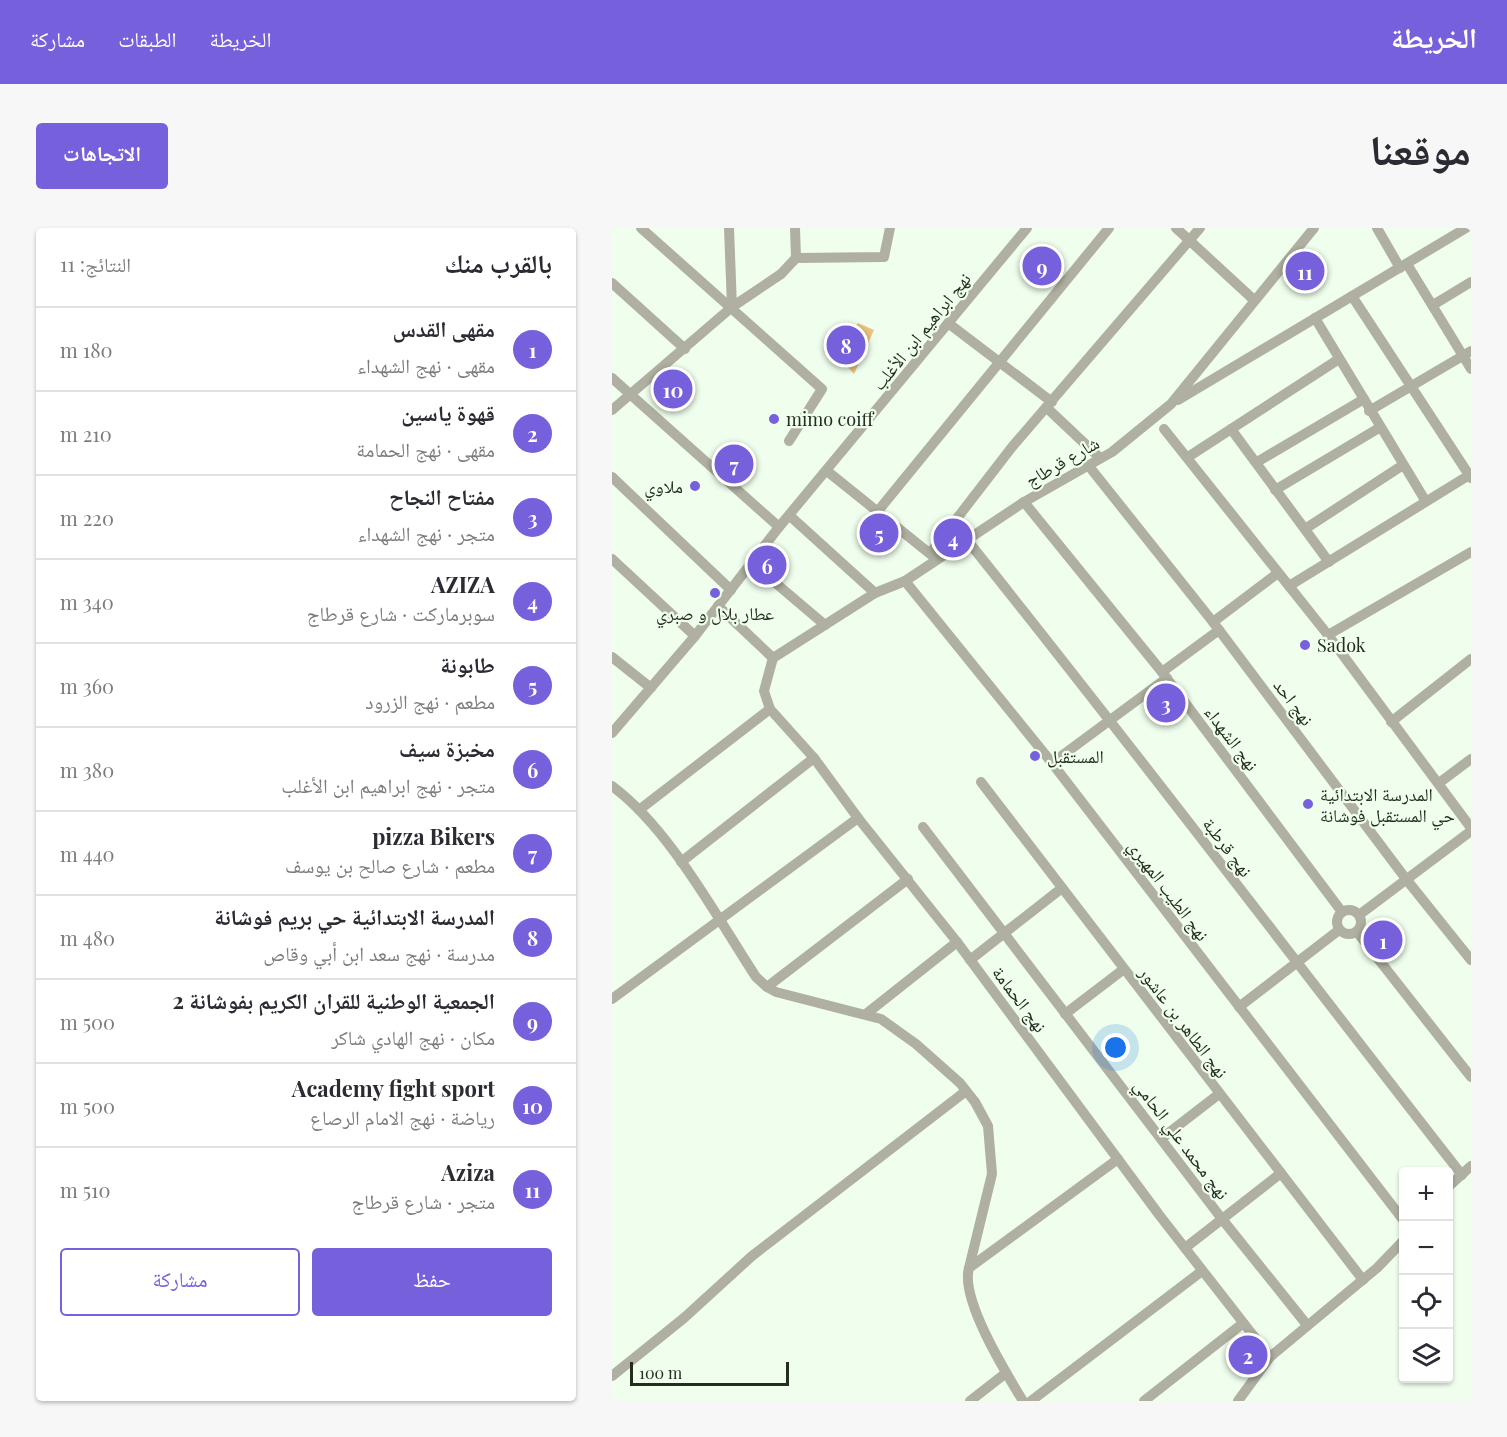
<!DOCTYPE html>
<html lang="ar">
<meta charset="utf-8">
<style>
:root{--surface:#fff;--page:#f7f7f7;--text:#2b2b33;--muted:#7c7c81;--line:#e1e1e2;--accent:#7760db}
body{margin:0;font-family:"Playfair Display","Noto Naskh Arabic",serif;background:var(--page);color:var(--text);direction:rtl}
.controls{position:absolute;right:18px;bottom:18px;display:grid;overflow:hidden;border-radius:6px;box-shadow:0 2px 4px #0004}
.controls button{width:54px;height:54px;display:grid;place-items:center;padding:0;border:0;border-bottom:2px solid var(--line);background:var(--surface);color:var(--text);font:30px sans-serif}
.scale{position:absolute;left:18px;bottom:15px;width:159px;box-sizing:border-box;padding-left:6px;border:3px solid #252d23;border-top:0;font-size:16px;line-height:21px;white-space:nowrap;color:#252d23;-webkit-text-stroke:4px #f0ffed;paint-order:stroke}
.you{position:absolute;left:504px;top:820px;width:21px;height:21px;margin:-15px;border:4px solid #fff;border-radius:50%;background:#1a73e8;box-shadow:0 0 0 9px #1a73e833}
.badge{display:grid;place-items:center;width:39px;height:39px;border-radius:50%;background:var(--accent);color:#fff;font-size:20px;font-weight:700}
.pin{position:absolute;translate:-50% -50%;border:3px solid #fff;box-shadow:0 2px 6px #0006}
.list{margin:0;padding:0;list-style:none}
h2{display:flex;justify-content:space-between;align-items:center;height:78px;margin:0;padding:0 24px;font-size:26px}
h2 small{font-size:20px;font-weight:400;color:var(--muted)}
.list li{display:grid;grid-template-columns:39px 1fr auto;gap:18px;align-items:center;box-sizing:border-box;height:84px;padding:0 24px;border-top:2px solid var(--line)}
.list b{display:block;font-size:22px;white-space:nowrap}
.list p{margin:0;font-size:20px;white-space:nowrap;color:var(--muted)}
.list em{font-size:20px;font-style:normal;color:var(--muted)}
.actions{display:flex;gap:12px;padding:18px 24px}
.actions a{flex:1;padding:14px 0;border:2px solid var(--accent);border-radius:6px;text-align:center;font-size:21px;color:var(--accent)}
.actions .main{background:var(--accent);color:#fff}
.icon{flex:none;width:33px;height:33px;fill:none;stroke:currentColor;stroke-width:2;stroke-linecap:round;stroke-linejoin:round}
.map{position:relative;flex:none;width:859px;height:1173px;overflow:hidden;direction:ltr;border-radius:6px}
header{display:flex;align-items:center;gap:36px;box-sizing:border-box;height:84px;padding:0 30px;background:var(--accent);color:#fff}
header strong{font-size:28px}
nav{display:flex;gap:33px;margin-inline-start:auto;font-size:21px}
.intro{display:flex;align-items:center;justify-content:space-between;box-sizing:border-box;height:144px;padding:0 36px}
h1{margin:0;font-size:42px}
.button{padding:15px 27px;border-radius:6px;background:var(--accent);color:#fff;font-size:21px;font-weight:700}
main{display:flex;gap:36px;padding:0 36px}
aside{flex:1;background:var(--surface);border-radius:6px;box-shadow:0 2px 4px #0004}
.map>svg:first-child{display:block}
.green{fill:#edc47e}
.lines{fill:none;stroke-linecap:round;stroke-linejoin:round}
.minor{stroke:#afb0a1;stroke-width:10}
.poi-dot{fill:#7760db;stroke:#f0ffed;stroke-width:2}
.labels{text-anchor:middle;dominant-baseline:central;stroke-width:4.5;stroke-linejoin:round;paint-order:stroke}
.street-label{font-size:18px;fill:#252d23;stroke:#f0ffed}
.poi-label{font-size:18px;fill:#252d23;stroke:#f0ffed;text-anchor:start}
</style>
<header>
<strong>الخريطة</strong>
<nav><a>الخريطة</a><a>الطبقات</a><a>مشاركة</a></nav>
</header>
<div class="intro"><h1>موقعنا</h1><a class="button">الاتجاهات</a></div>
<main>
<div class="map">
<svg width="859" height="1173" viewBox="0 0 859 1173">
<rect width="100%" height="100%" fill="#f0ffed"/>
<path class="green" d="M246 95 262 102 242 146 221 122Z"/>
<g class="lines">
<g class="minor">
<path d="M29 0 210 161 177 213"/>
<path d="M117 0 120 79"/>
<path d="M183 0 184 30"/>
<path d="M564 0 642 72"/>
<path d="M765 0 788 40"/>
<path d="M184 30 272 29 278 0"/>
<path d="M795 36 859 141"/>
<path d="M0 55 73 121"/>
<path d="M740 68 859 250"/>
<path d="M821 77 859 54"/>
<path d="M703 90 813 272"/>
<path d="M336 95 440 174"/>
<path d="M0 150 167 299"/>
<path d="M566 172 854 0"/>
<path d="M435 180 488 230"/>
<path d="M0 182 120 79 169 46 184 30"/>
<path d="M757 183 859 123"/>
<path d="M552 201 716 407 859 600"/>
<path d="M619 201 717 334"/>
<path d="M576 229 727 131"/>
<path d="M645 234 752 171"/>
<path d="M476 237 601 394 794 651 859 732"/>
<path d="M215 243 322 329"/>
<path d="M0 249 119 362"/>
<path d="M663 262 767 200"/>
<path d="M412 274 550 444 730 684"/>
<path d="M266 283 497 0"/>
<path d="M178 288 263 365"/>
<path d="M693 301 791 237"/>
<path d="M355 312C523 521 684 735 850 947"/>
<path d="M319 324 400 219 588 0"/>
<path d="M0 331 83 408"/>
<path d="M140 335 213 397"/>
<path d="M293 353 440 535 792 993"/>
<path d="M677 358 859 246"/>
<path d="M106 378 161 430"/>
<path d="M601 394 666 345"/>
<path d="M716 407 859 324"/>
<path d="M0 429 39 460"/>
<path d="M161 430 152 463 158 481 202 530 246 590 345 714 548 988 658 1129"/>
<path d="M161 430 263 365 293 353 412 274 500 224 559 176 702 0"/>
<path d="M550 444 607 402"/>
<path d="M779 494 859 431"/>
<path d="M0 505 83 408 167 299 415 0"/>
<path d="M440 535 555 450"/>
<path d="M369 554 751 1052"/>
<path d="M827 555 859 531"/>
<path d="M0 558C58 601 104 688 144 749L155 759 296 651"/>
<path d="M27 582 158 481"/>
<path d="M311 599 610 991 695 1097"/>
<path d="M69 634 202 530"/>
<circle cx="737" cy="694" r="12"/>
<path d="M747 687 859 603"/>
<path d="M745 704 859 849"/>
<path d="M358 732 450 660"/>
<path d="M155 759 164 764 269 791 304 816 348 855 363 874 376 898 380 946 357 1040"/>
<path d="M0 771 246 590"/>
<path d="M627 779 727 702"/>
<path d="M254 786 345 714"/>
<path d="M453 786 512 741"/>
<path d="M550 910 607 866"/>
<path d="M836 959 859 938"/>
<path d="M573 1020 669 945"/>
<path d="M0 1148 72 1090 140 1028 354 863"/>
<path d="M358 1173 394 1145"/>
<path d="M411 1173C394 1145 348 1071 357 1040L506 931"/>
<path d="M419 1173 590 1043"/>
<path d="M532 1173 630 1096"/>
<path d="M626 1173 658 1129 765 1040 792 1012"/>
</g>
</g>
<g class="poi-dot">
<circle cx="162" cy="191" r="6"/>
<circle cx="83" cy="258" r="6"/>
<circle cx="103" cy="365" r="6"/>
<circle cx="693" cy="417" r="6"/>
<circle cx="423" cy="528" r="6"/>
<circle cx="696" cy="576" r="6"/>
</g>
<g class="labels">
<g class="street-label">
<text transform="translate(309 103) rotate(-51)">نهج ابراهيم ابن الأغلب</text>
<text transform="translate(450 233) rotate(-30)">شارع قرطاج</text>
<text transform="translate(682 474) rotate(53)">نهج احد</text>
<text transform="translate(620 510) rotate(53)">نهج الشهداء</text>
<text transform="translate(616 619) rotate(53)">نهج قرطبة</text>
<text transform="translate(557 662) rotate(53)">نهج الطيب المهيري</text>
<text transform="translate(408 771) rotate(53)">نهج الحمامة</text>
<text transform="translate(572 794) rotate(53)">نهج الطاهر بن عاشور</text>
<text transform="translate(570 911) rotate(53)">نهج محمد علي الحامي</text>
</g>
<g class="poi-label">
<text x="174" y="191">mimo coiff</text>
<text x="71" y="258" text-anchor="end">ملاوي</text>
<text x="103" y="385" text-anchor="middle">عطار بلال و صبري</text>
<text x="705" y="417">Sadok</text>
<text x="435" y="528">المستقبل</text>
<text x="708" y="566">المدرسة الابتدائية<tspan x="708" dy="21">حي المستقبل فوشانة</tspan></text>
</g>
</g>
</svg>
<div class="controls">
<button>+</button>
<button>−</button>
<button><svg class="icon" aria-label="locate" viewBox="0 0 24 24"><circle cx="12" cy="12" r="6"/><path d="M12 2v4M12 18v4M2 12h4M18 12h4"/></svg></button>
<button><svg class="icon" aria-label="layers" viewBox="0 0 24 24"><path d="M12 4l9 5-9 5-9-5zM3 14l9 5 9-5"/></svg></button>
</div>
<div class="scale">100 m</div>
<div class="you"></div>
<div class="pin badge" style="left:771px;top:712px">1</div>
<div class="pin badge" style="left:636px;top:1127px">2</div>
<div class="pin badge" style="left:554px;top:475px">3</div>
<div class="pin badge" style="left:341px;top:310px">4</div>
<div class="pin badge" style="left:267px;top:305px">5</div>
<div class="pin badge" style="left:155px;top:337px">6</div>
<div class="pin badge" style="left:122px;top:236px">7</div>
<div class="pin badge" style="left:234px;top:117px">8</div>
<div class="pin badge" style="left:430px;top:38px">9</div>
<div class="pin badge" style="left:61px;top:161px">10</div>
<div class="pin badge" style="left:693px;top:43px">11</div>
</div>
<aside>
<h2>بالقرب منك<small>النتائج: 11</small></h2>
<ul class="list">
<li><span class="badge">1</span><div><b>مقهى القدس</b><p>مقهى · نهج الشهداء</p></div><em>180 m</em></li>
<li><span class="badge">2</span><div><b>قهوة ياسين</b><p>مقهى · نهج الحمامة</p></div><em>210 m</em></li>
<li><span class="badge">3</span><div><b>مفتاح النجاح</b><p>متجر · نهج الشهداء</p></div><em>220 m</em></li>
<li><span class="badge">4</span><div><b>AZIZA</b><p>سوبرماركت · شارع قرطاج</p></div><em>340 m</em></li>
<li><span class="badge">5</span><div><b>طابونة</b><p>مطعم · نهج الزرود</p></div><em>360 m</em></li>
<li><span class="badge">6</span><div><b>مخبزة سيف</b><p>متجر · نهج ابراهيم ابن الأغلب</p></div><em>380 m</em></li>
<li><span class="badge">7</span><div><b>pizza Bikers</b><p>مطعم · شارع صالح بن يوسف</p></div><em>440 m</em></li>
<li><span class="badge">8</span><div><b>المدرسة الابتدائية حي بريم فوشانة</b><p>مدرسة · نهج سعد ابن أبي وقاص</p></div><em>480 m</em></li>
<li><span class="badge">9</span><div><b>الجمعية الوطنية للقران الكريم بفوشانة 2</b><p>مكان · نهج الهادي شاكر</p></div><em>500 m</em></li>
<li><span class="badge">10</span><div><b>Academy fight sport</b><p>رياضة · نهج الامام الرصاع</p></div><em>500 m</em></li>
<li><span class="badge">11</span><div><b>Aziza</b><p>متجر · شارع قرطاج</p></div><em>510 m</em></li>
</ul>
<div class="actions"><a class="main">حفظ</a><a>مشاركة</a></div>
</aside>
</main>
